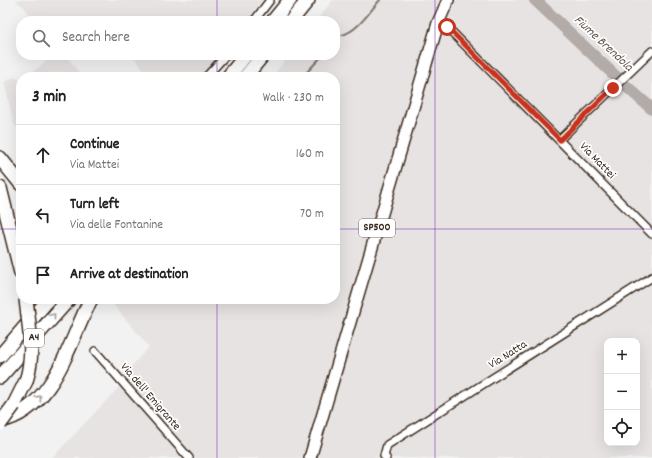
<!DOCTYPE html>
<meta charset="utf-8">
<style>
:root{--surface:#fff;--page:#f2f2f2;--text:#202124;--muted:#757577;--line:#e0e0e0}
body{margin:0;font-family:Dekko,sans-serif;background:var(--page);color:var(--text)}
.controls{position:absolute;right:12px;bottom:12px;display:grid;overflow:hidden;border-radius:8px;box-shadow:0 4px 16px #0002}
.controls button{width:36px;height:36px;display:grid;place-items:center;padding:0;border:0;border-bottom:1px solid var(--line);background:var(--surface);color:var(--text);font:20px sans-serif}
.stop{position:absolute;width:12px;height:12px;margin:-9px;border:3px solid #c8321e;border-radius:50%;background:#fff}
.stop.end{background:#c8321e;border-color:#fff;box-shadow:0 1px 4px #0008}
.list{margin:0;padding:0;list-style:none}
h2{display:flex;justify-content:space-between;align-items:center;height:52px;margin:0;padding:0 16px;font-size:17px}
h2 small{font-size:13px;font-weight:400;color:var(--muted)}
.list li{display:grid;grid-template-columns:26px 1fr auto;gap:12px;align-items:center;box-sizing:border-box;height:60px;padding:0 16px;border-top:1px solid var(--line)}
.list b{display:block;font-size:15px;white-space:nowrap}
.list p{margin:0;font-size:13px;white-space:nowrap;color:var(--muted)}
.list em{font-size:13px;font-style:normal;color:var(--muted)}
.icon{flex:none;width:22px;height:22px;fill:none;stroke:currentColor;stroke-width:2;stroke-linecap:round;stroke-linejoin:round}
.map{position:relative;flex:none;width:652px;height:458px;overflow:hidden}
.search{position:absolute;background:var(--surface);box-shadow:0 4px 16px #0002;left:16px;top:16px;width:324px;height:44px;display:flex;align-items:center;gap:10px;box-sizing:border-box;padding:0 14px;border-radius:16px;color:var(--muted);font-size:15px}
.panel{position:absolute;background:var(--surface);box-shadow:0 4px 16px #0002;left:16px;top:72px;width:324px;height:232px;border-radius:16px}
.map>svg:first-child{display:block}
.built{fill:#e6e3e2;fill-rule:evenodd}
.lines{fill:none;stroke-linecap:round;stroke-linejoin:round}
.stream{stroke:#827770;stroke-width:2}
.river{stroke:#b2aba7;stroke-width:12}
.minor-casing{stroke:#3b2a1e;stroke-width:10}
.primary-casing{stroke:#3b2a1e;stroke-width:14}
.motorway-casing{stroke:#3b2a1e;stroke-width:16}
.minor{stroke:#fff;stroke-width:7}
.primary{stroke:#fff;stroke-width:11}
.motorway{stroke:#fff;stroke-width:13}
.motorway-bridge-casing{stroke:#3b2a1e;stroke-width:16;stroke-linecap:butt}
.motorway-bridge{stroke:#fff;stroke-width:13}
.oneway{stroke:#a79f9a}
.route{stroke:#c8321e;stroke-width:5}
.grid{fill:none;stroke:#7b2cbf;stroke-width:1;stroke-opacity:0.55}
.labels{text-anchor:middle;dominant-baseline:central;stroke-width:3.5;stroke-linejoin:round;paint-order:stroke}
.shield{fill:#fff;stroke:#766a62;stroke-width:1}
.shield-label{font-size:11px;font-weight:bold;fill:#3b2a1e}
.street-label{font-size:12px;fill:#3b2a1e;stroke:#fff}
.water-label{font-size:13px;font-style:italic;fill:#65574e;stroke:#fff}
</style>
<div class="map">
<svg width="652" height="458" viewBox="0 0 652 458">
<rect width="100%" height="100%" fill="#f3f2f2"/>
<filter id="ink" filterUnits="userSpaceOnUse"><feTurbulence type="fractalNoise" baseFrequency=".025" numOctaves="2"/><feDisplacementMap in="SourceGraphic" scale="8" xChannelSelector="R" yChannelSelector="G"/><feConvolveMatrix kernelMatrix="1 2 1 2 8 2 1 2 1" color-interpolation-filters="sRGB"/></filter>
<g filter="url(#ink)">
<g class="built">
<path d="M15 0H263L246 21H108L106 19 104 21H34L24 7Z"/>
<path d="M333 0H652V458H52L120 386 123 375 149 347 113 304 117 299H264L266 300V299H335V77H272L289 55H335V21H316ZM607 341H637V443H607Z"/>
<path d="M53 55H66L82 77H27Z"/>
<path d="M132 55H219L201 77H149Z"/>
<path d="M15 77 21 82V133L14 124 4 82Z"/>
</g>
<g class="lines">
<g class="stream">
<path d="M342 35C358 31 369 12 380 0"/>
<path d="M307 72 323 55"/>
</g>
<path class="river" d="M535 0 626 86 652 109"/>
<defs>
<g id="minor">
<path d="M254 21 270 0"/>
<path d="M438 23 447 27 652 234"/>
<path d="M206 77 226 55"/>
<path d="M560 139 652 51"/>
<path d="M95 351 189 458"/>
<path d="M386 458 384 456 387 445 652 277"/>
</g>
<path id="primary" d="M310 458 438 23 448 0"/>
<g id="motorway">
<path d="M273 21 290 0"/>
<path d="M291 21 308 0"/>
<path d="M228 77 246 55"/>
<path d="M245 77 263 55"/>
<path d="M0 158 21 184"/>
<path d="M0 188 21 273"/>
<path d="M0 356 49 299"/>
<path d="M0 377 69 299"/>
<path d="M14 405 26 381"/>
<path d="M0 421C54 410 69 342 91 299"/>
</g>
</defs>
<use href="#minor" class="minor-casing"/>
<use href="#primary" class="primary-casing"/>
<use href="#motorway" class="motorway-casing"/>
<use href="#minor" class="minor"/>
<use href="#primary" class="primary"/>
<use href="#motorway" class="motorway"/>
<defs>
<g id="motorway-bridge">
<path d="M26 381C35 354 29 327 26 299"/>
<path d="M0 424 14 405"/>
</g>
</defs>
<use href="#motorway-bridge" class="motorway-bridge-casing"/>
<use href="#motorway-bridge" class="motorway-bridge"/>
</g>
<defs><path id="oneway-chevron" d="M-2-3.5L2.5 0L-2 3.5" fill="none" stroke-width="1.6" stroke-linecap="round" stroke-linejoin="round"/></defs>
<g class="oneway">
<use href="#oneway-chevron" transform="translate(53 316) rotate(-50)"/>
<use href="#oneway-chevron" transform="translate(39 398) rotate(-48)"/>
</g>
</g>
<g class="lines" filter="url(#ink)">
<path class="route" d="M447 27 560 140 613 88"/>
</g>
<path class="grid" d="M217 0V21M435 0V458M217 55V77M0 229H21M335 229H652M217 299V458"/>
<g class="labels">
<g class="shield">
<rect x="359" y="219" width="36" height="18" rx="3"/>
<rect x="24" y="329" width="20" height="18" rx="3"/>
</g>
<g class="shield-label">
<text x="377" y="228">SP500</text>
<text x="34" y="338">A4</text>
</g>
<g class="street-label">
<text transform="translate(597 161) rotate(46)">Via Mattei</text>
<text transform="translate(508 355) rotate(-32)">Via Natta</text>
<text transform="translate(150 397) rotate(49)">Via dell' Emigrante</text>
</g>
<g class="water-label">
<text transform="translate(603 44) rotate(43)">Fiume Brendola</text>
</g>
</g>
</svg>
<div class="controls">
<button>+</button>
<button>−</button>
<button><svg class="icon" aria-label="locate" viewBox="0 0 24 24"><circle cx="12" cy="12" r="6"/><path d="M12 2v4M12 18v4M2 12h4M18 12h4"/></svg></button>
</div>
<div class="stop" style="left:447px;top:27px"></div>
<div class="stop end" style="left:613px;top:88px"></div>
<div class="search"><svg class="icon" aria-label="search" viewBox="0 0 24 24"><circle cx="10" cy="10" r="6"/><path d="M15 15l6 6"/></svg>Search here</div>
<section class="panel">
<h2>3 min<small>Walk · 230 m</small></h2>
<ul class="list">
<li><svg class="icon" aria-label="ahead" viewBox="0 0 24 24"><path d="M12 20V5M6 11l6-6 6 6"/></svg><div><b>Continue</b><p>Via Mattei</p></div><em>160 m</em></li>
<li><svg class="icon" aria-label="left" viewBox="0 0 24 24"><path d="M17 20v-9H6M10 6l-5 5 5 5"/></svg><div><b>Turn left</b><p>Via delle Fontanine</p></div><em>70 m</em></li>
<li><svg class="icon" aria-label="arrive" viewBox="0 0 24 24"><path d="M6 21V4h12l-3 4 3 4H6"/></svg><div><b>Arrive at destination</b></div></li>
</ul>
</section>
</div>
